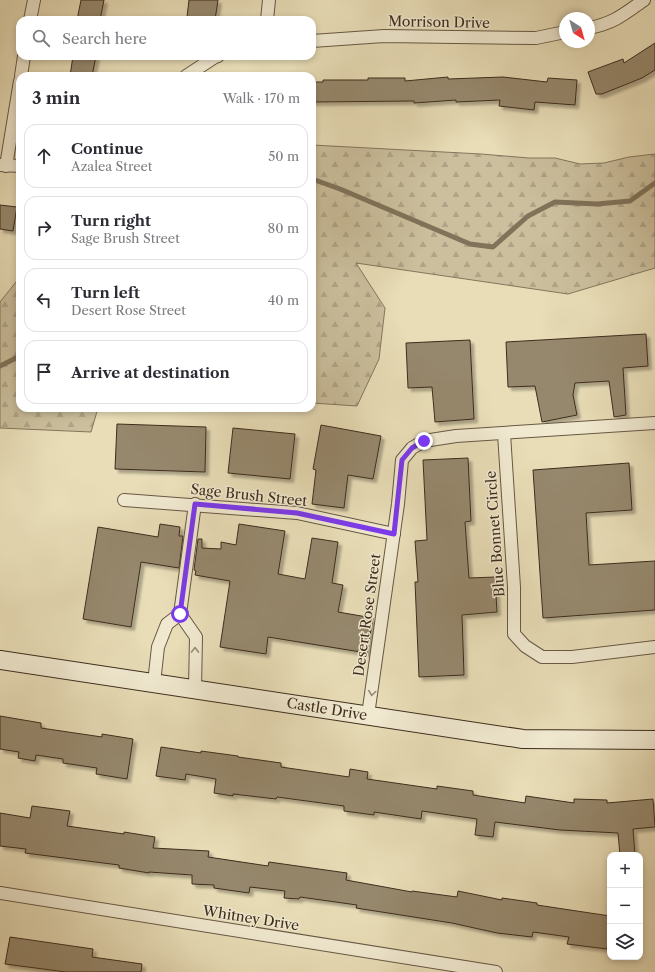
<!DOCTYPE html>
<meta charset="utf-8">
<style>
:root{--surface:#fff;--page:#f2f2f3;--text:#2b2b33;--muted:#7c7c81;--line:#e1e1e2}
body{margin:0;font-family:"Libre Caslon Text",serif;background:var(--page);color:var(--text)}
.controls{position:absolute;right:12px;bottom:12px;display:grid;overflow:hidden;border-radius:8px;box-shadow:0 2px 6px #0003}
.controls button{width:36px;height:36px;display:grid;place-items:center;padding:0;border:0;border-bottom:1px solid var(--line);background:var(--surface);color:var(--text);font:20px sans-serif}
.compass{position:absolute;left:559px;top:12px;width:36px;height:36px;border-radius:50%;background:var(--surface);box-shadow:0 2px 6px #0003;rotate:143deg}
.stop{position:absolute;width:12px;height:12px;margin:-9px;border:3px solid #7c3aed;border-radius:50%;background:#fff}
.stop.end{background:#7c3aed;border-color:#fff;box-shadow:0 1px 4px #0008}
.list{margin:0;padding:0;list-style:none}
h2{display:flex;justify-content:space-between;align-items:center;height:52px;margin:0;padding:0 16px;font-size:17px}
h2 small{font-size:13px;font-weight:400;color:var(--muted)}
.list li{display:grid;grid-template-columns:26px 1fr auto;gap:12px;align-items:center;box-sizing:border-box;height:64px;margin:0 8px 8px;padding:0 8px;border:1px solid var(--line);border-radius:12px}
.list b{display:block;font-size:15px;white-space:nowrap}
.list p{margin:0;font-size:13px;white-space:nowrap;color:var(--muted)}
.list em{font-size:13px;font-style:normal;color:var(--muted)}
.icon{flex:none;width:22px;height:22px;fill:none;stroke:currentColor;stroke-width:2;stroke-linecap:round;stroke-linejoin:round}
.map{position:relative;flex:none;width:655px;height:972px;overflow:hidden}
.search{position:absolute;background:var(--surface);box-shadow:0 2px 6px #0003;left:16px;top:16px;width:300px;height:44px;display:flex;align-items:center;gap:10px;box-sizing:border-box;padding:0 14px;border-radius:12px;color:var(--muted);font-size:15px}
.panel{position:absolute;background:var(--surface);box-shadow:0 2px 6px #0003;left:16px;top:72px;width:300px;height:340px;border-radius:12px}
.map>svg:first-child{display:block}
.forest{fill:url(#forest-firs);stroke:#84765d}
.lines{fill:none;stroke-linecap:round;stroke-linejoin:round}
.stream{stroke:#81725a;stroke-width:5}
.building{fill:#96886d;stroke:#3e2c1d;filter:url(#shadow)}
.minor-casing{stroke:#685844;stroke-width:14}
.secondary-casing{stroke:#3e2c1d;stroke-width:20}
.minor{stroke:#f0e9d0;stroke-width:12}
.secondary{stroke:#f0e9d0;stroke-width:18}
.oneway{stroke:#978a76}
.route{stroke:#7c3aed;stroke-width:5}
.labels{text-anchor:middle;dominant-baseline:central;stroke-width:3;stroke-linejoin:round;paint-order:stroke}
.street-label{font-size:14px;fill:#3e2c1d;stroke:#f0e9d0}
</style>
<div class="map">
<svg width="655" height="972" viewBox="0 0 655 972">
<defs>
<pattern id="forest-firs" width="22" height="20" patternUnits="userSpaceOnUse"><rect width="22" height="20" fill="#cbbf9d"/><path d="M5 1l3.5 6h-7zM16 11l3.5 6h-7z" fill="#afa487"/></pattern>
<filter id="shadow"><feDropShadow dx="3.5" dy="3.5" stdDeviation="1" flood-color="#0004"/></filter>
</defs>
<rect width="100%" height="100%" fill="#e8ddb7"/>
<filter id="stains"><feTurbulence type="fractalNoise" baseFrequency=".005" numOctaves="4"/><feColorMatrix values="0 0 0 0 .2 0 0 0 0 .09 0 0 0 0 .02 0 0 0 .5 -.17"/></filter>
<radialGradient id="worn" r=".72"><stop offset=".6" stop-color="#630" stop-opacity="0"/><stop offset="1" stop-color="#630" stop-opacity=".3"/></radialGradient>
<g class="forest">
<path d="M312 145 481 154 529 158H555L580 164 604 163 629 157 655 154V268L568 294 356 263 385 308 379 359 357 406 312 403Z"/>
<path d="M20 277V408H98L91 432 0 428V302Z"/>
</g>
<g class="lines">
<g class="stream">
<path d="M312 179 340 189 470 244 493 247 528 216 555 202 597 204 630 201 655 183"/>
<path d="M0 366 20 356"/>
</g>
</g>
<g class="building">
<path d="M81 0H104L100 20H77Z"/>
<path d="M189 0H218L215 20 187 17Z"/>
<path d="M655 43V70L642 78 602 94H596L588 72 623 59 624 63Z"/>
<path d="M73 56H96L92 76H70Z"/>
<path d="M448 77V79L503 77 547 82 548 78 577 80 575 105 535 102 534 110 499 106 500 100 456 102V100L414 103V101L312 102V82H323V80H368V78H405V81Z"/>
<path d="M0 205 17 207 13 231 0 229Z"/>
<path d="M646 334 648 366 623 368 626 415 614 417 609 381 575 383 573 395 577 415 542 422 535 386 508 387 506 342Z"/>
<path d="M470 340 474 419 435 422 432 387 408 388 406 343Z"/>
<path d="M117 424 206 427 205 472 115 469Z"/>
<path d="M321 425 381 436 373 479 348 475 344 508 312 504 316 470 313 469Z"/>
<path d="M233 428 295 434 290 479 228 473Z"/>
<path d="M468 458 471 521 465 522 469 578 495 577 497 612 462 615 464 675 419 677 415 582H418L415 541 427 540 423 460Z"/>
<path d="M629 463 632 510 586 513 589 565 655 561V610L543 618 533 470Z"/>
<path d="M160 524 180 527 179 536H183L179 568 141 562 131 627 83 619 98 527 158 537Z"/>
<path d="M239 524 285 531 278 574 305 579 312 538 338 542 332 583 343 585 338 612 373 618 367 653 268 637 266 654 220 647 230 581 195 575 196 571 194 570 198 539H202V548L221 549V542L236 545Z"/>
<path d="M0 716 41 723V728L102 737V734L133 739 127 779 96 774 97 768 63 763V759L36 755 35 761 18 758 19 752 0 749Z"/>
<path d="M161 747 201 753V751L238 756V757L281 763V767L349 777 350 769 368 772 367 779 437 789V786L473 791V795L525 803 526 796 574 803V799L607 800V803L653 799 655 827 633 829 635 855H620L618 833 560 830 495 822 493 837 475 835 477 819 422 811 421 819 374 812V815L344 811V806L277 797 276 799 233 794V796L214 793 216 779 186 774 185 780 156 776Z"/>
<path d="M32 806 70 811 67 826 124 834V832L155 837 153 848 209 851 208 857 268 866 269 862 347 873 346 880 412 892V891L457 897 458 891 502 900V898L537 903V905L610 916V943H608L607 949 567 944 569 937 533 932 532 937 497 933 452 923 356 908 357 905 300 897 299 899 284 898 285 891 250 887 249 893 214 888V885L192 884V875L149 872V873L119 868V865L25 853 26 849 0 846V813L30 818Z"/>
<path d="M10 937 93 949 92 957 142 964 141 972H66L5 964Z"/>
</g>
<g class="lines">
<defs>
<g id="minor">
<path d="M30 20 34 0"/>
<path d="M267 20 269 0"/>
<path d="M589 28C614 23 623 15 644 0"/>
<path d="M312 41 384 36 536 38 565 32"/>
<path d="M21 76 24 56"/>
<path d="M186 76 215 57 218 56"/>
<path d="M0 165 20 166"/>
<path d="M6 166 20 81"/>
<path d="M504 434 514 587V634L525 646 542 657H572L655 647"/>
<path d="M124 500 297 513 394 534"/>
<path d="M154 683 158 647 167 624 180 614"/>
<path d="M195 689 196 637 180 614 195 504"/>
<path d="M368 715 398 504 402 460 412 448 424 441 456 436 655 423"/>
<path d="M0 893 496 972"/>
</g>
<path id="secondary" d="M0 660 523 739 655 740"/>
</defs>
<use href="#minor" class="minor-casing"/>
<use href="#secondary" class="secondary-casing"/>
<use href="#minor" class="minor"/>
<use href="#secondary" class="secondary"/>
</g>
<defs><path id="oneway-chevron" d="M-2-3.5L2.5 0L-2 3.5" fill="none" stroke-width="1.6" stroke-linecap="round" stroke-linejoin="round"/></defs>
<g class="oneway">
<use href="#oneway-chevron" transform="translate(195 650) rotate(-89)"/>
<use href="#oneway-chevron" transform="translate(372 693) rotate(98)"/>
</g>
<g class="lines">
<path class="route" d="M180 614 195 504 297 513 394 534 402 460 412 448 424 441"/>
</g>
<g class="labels">
<g class="street-label">
<text transform="translate(439 22) rotate(1)">Morrison Drive</text>
<text transform="translate(249 495) rotate(6)">Sage Brush Street</text>
<text transform="translate(495 534) rotate(-94)">Blue Bonnet Circle</text>
<text transform="translate(367 615) rotate(-82)">Desert Rose Street</text>
<text transform="translate(327 709) rotate(9)">Castle Drive</text>
<text transform="translate(251 918) rotate(9)">Whitney Drive</text>
</g>
</g>
<rect width="100%" height="100%" filter="url(#stains)"/>
<rect width="100%" height="100%" fill="url(#worn)"/>
</svg>
<div class="controls">
<button>+</button>
<button>−</button>
<button><svg class="icon" aria-label="layers" viewBox="0 0 24 24"><path d="M12 4l9 5-9 5-9-5zM3 14l9 5 9-5"/></svg></button>
</div>
<svg class="compass" viewBox="-18 -18 36 36"><path d="M0-13l5 13h-10z" fill="#e53935"/><path d="M0 13l5-13h-10z" fill="#7c7c81"/></svg>
<div class="stop" style="left:180px;top:614px"></div>
<div class="stop end" style="left:424px;top:441px"></div>
<div class="search"><svg class="icon" aria-label="search" viewBox="0 0 24 24"><circle cx="10" cy="10" r="6"/><path d="M15 15l6 6"/></svg>Search here</div>
<section class="panel">
<h2>3 min<small>Walk · 170 m</small></h2>
<ul class="list">
<li><svg class="icon" aria-label="ahead" viewBox="0 0 24 24"><path d="M12 20V5M6 11l6-6 6 6"/></svg><div><b>Continue</b><p>Azalea Street</p></div><em>50 m</em></li>
<li><svg class="icon" aria-label="right" viewBox="0 0 24 24"><path d="M7 20v-9h11M14 6l5 5-5 5"/></svg><div><b>Turn right</b><p>Sage Brush Street</p></div><em>80 m</em></li>
<li><svg class="icon" aria-label="left" viewBox="0 0 24 24"><path d="M17 20v-9H6M10 6l-5 5 5 5"/></svg><div><b>Turn left</b><p>Desert Rose Street</p></div><em>40 m</em></li>
<li><svg class="icon" aria-label="arrive" viewBox="0 0 24 24"><path d="M6 21V4h12l-3 4 3 4H6"/></svg><div><b>Arrive at destination</b></div></li>
</ul>
</section>
</div>
